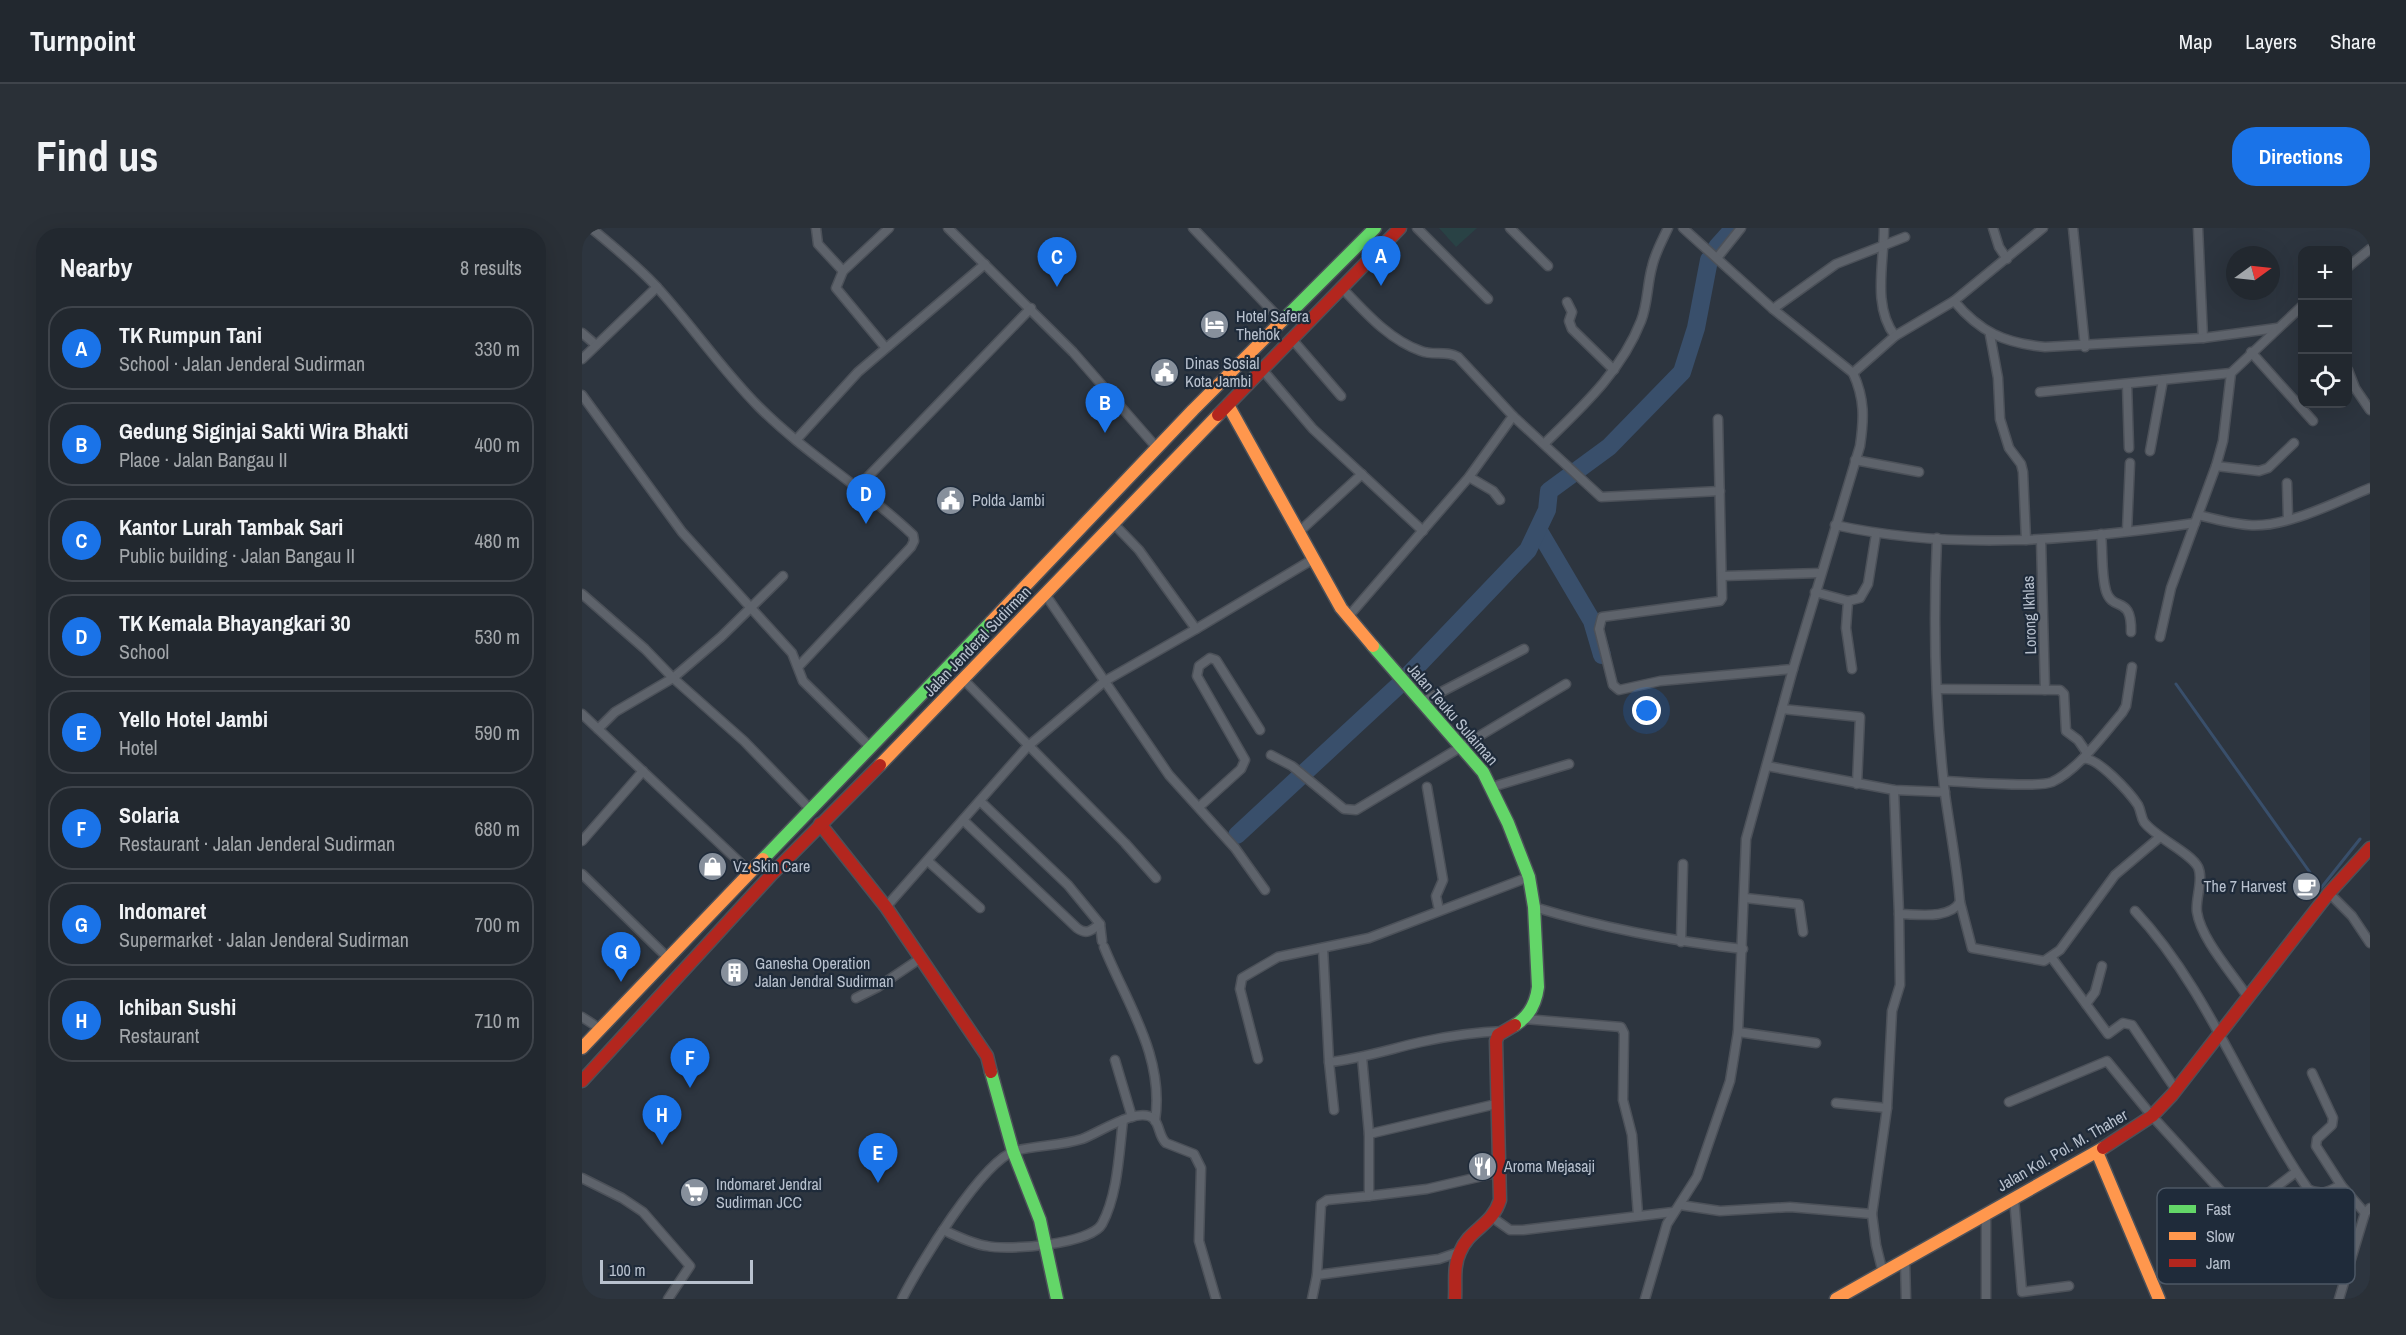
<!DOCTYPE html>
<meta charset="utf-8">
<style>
:root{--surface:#22282f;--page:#2a3037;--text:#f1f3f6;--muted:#a2a6aa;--line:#3f444b;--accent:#1a73e8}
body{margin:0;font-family:"Archivo Narrow",sans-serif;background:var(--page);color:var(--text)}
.controls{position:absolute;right:18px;top:18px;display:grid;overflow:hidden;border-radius:12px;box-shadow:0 6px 24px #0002}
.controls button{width:54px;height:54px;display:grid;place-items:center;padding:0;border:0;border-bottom:2px solid var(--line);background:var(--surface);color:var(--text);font:30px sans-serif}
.compass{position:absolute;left:1644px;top:18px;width:54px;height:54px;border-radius:50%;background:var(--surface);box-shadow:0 6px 24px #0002;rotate:75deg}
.scale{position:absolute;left:18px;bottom:15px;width:153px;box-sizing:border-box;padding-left:6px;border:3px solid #b8c1ce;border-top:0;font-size:16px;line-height:21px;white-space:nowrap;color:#b8c1ce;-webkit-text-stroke:4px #1f2b3a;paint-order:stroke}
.you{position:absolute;left:1065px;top:483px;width:21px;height:21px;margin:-15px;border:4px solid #fff;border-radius:50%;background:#1a73e8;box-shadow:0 0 0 9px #1a73e833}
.badge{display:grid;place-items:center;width:39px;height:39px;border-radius:50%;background:var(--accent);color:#fff;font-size:20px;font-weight:700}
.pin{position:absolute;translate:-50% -50px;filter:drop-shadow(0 2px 3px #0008)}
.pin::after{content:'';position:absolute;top:32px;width:21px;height:18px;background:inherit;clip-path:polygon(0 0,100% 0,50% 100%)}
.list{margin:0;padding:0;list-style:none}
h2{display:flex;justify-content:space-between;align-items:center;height:78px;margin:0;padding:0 24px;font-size:26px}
h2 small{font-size:20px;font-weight:400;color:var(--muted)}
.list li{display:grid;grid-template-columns:39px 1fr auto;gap:18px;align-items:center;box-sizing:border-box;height:84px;margin:0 12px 12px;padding:0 12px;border:2px solid var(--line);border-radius:24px}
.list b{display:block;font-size:22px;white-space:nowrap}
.list p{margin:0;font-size:20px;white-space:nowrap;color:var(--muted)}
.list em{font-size:20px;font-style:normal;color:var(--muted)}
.icon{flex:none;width:33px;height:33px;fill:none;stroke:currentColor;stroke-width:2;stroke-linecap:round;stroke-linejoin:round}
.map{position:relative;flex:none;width:1788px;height:1071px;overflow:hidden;border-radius:24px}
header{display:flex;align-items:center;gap:36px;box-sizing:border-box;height:84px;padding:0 30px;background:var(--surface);border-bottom:2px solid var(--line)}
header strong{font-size:28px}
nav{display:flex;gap:33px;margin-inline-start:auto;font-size:21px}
.intro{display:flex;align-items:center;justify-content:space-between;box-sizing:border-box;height:144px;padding:0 36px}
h1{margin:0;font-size:42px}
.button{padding:15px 27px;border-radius:24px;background:var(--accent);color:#fff;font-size:21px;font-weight:700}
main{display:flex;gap:36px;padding:0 36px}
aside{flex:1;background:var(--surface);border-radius:24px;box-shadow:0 6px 24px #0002}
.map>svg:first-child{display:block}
.green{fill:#294245}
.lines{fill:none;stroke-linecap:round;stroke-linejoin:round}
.stream{stroke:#394f6b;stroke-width:3}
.river{stroke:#394f6b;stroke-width:18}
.street-casing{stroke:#4c5159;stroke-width:11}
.fast-casing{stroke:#4c5159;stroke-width:15}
.slow-casing{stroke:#4c5159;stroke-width:15}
.jam-casing{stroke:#4c5159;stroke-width:15}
.street{stroke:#5e636b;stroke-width:8}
.fast{stroke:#63d668;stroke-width:12}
.slow{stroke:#ff974d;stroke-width:12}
.jam{stroke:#b3261e;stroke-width:12}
.labels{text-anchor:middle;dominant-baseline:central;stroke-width:4.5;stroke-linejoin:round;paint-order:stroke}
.poi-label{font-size:16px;fill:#b8c1ce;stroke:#1f2b3a;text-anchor:start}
.street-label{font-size:16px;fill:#b8c1ce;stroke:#1f2b3a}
.key{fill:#1f2b3a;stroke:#4d5866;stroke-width:1.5}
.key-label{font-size:16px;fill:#b8c1ce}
</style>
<header>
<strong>Turnpoint</strong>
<nav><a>Map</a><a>Layers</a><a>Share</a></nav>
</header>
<div class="intro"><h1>Find us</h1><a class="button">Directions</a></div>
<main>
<aside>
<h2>Nearby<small>8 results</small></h2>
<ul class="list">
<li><span class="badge">A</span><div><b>TK Rumpun Tani</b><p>School · Jalan Jenderal Sudirman</p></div><em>330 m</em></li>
<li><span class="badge">B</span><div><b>Gedung Siginjai Sakti Wira Bhakti</b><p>Place · Jalan Bangau II</p></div><em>400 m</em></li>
<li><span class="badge">C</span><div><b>Kantor Lurah Tambak Sari</b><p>Public building · Jalan Bangau II</p></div><em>480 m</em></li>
<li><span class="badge">D</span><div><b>TK Kemala Bhayangkari 30</b><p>School</p></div><em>530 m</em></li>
<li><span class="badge">E</span><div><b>Yello Hotel Jambi</b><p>Hotel</p></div><em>590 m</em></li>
<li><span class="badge">F</span><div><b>Solaria</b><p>Restaurant · Jalan Jenderal Sudirman</p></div><em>680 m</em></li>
<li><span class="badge">G</span><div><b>Indomaret</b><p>Supermarket · Jalan Jenderal Sudirman</p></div><em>700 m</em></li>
<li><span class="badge">H</span><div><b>Ichiban Sushi</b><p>Restaurant</p></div><em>710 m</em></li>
</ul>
</aside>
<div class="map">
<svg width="1788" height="1071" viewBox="0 0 1788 1071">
<rect width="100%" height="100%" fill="#2d353f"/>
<path class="green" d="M857 0H895L874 19Z"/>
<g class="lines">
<path class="stream" d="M1594 456 1739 660 1778 611"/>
<g class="river">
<path d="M1135 19 1152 0"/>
<path d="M957 303 1010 393 1020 427"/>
<path d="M655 607 817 457 946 322 965 282 967 263 1027 219 1100 144 1114 100 1127 32"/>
</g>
<defs>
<g id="street">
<path d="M9 0C31 18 53 36 73 57 109 96 139 141 177 179 224 226 282 260 331 307L332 313 329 319 217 438"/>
<path d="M234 0 236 16 261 43"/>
<path d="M366 0 491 124 575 220"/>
<path d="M611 0 699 92"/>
<path d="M835 0 906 71"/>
<path d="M928 0 966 38"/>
<path d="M1302 0C1302 35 1290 78 1313 108"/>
<path d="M1411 0 1417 19 1425 31"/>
<path d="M1491 0 1503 119"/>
<path d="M1616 0 1621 110"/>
<path d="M1135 30 1159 0"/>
<path d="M1766 39 1788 21"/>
<path d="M759 59C782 83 807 112 839 123 851 128 864 122 876 129L931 188 1019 269 1138 263"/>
<path d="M1372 73 1461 0"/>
<path d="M985 74 990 84 987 93 990 101 1032 142"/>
<path d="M1191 81 1254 36 1323 9"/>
<path d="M0 105 14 117"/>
<path d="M1408 107 1416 150 1418 191 1427 220 1439 236 1441 244 1444 312"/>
<path d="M709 110 759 168"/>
<path d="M303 119 254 60 261 43 307 0"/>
<path d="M1669 124 1731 193"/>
<path d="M0 131 75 59"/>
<path d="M679 140 731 201 841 303"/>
<path d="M1766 142 1773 160 1788 182"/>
<path d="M1271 145 1313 108 1372 73C1398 104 1422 115 1463 119L1621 110 1695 100"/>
<path d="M1545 156 1547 220"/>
<path d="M1458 164 1649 145"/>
<path d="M0 167 100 304 210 425 221 453 289 520"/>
<path d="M1136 191 1140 370 1138 373 1020 389 1017 401 1031 457 1037 462 1078 453 1211 441"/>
<path d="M214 212 276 144 403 36"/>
<path d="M962 216C1000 179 1039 144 1059 93 1066 75 1065 57 1070 39 1073 25 1080 13 1086 0"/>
<path d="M1568 223 1581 152"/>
<path d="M1273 232 1337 244"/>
<path d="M1634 238 1677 243 1686 240 1712 215"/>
<path d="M887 249 911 263 918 272"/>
<path d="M1705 255 1706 290"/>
<path d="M277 258 449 80"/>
<path d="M1616 287C1632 291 1650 296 1667 297 1704 300 1754 274 1788 260"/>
<path d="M1253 297C1370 323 1495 312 1613 295"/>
<path d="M718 303 780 246"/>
<path d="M1545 303 1548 235"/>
<path d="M1519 306C1521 324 1519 346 1524 363 1531 385 1550 366 1549 404"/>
<path d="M1459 312 1463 462"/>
<path d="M201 348 139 409 91 450 162 513 228 581"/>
<path d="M1141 348 1238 345"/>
<path d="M1233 364 1266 373 1278 370 1286 356 1294 306"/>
<path d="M0 366 63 421 91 450 33 484 16 501"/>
<path d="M463 366 587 547 653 620 683 662"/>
<path d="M1266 373 1264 400 1270 441"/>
<path d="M766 389 887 249 931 188"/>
<path d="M614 401 733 330"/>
<path d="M1578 409 1589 360 1634 238 1641 213 1649 145 1720 78"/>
<path d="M382 452 543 615 574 650"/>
<path d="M1355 461 1478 462 1482 466 1484 503 1496 512 1505 525"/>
<path d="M840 474 942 421"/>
<path d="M1200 481 1278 489 1275 556"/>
<path d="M0 486 167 643"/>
<path d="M689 527 710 538 762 581 774 582 984 456"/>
<path d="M1501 531C1515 528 1548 565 1556 577 1559 583 1559 589 1562 594 1574 610 1608 624 1616 639 1622 651 1613 671 1615 684 1619 711 1650 745 1665 768"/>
<path d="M1185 538 1312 562 1363 564"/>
<path d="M1363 553C1383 554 1456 560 1470 554 1496 542 1521 507 1540 485L1544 478 1550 439"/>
<path d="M845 559 861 652 854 668 857 682"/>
<path d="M910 559 987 536"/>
<path d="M1312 562 1317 686"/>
<path d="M398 573 486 657 518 696 520 713"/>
<path d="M617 579 659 541 663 532 615 448 617 438 628 430 634 432 678 502"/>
<path d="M381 592 495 700C504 707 509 703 518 696"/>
<path d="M0 613 61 543"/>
<path d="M347 634 398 680"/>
<path d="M0 646 85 729"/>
<path d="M1747 665 1770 688 1788 715"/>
<path d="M1163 670 1217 676 1221 704"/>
<path d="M1378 674 1390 720 1462 733 1478 722 1533 647 1578 609"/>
<path d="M304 679 445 519 523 453 614 401 557 322 531 295"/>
<path d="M952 679C1021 700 1089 713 1161 721"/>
<path d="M1553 683C1627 762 1665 873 1726 961 1739 968 1746 964 1759 957L1783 985"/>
<path d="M1099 714 1101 636"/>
<path d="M522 719C545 776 583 829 573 893"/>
<path d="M741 720 747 834C778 831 808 821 839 814 866 808 894 804 922 803"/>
<path d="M1470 730 1526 806 1541 795 1550 797 1594 862"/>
<path d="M274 770 296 759 339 730"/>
<path d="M1504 776 1513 764 1520 738"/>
<path d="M0 789 17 800"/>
<path d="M943 791 1039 799 1042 805 1041 872 1050 907 1056 987"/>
<path d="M1156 804 1234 815"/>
<path d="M676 831 658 761 660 750 696 729 787 710 947 649"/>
<path d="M533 832 550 889"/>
<path d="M747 834 752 882"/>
<path d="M1730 845 1751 890 1750 897 1735 911 1734 918 1759 957"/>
<path d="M1427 874 1525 833 1570 888 1681 1009"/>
<path d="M1254 875 1305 880"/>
<path d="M787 906 914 876"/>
<path d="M0 950 40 970 61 984 108 1038 86 1071"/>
<path d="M787 968 845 961 918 944"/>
<path d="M1432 970 1440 1064 1487 1058"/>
<path d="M1098 977 1138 983 1208 979 1290 986 1305 880 1310 783 1318 757 1317 686C1335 686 1367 692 1378 674 1375 638 1368 602 1363 566 1353 481 1351 395 1355 310"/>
<path d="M1660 985 1714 944"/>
<path d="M1290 986 1294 1017 1301 1045"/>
<path d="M911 990 928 1002H941L1091 984"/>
<path d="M361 1002C375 1008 390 1016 405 1018 426 1023 509 1016 520 996 536 966 537 925 541 892"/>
<path d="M1323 1033 1324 1071"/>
<path d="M735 1047 857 1031 877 1024"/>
<path d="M320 1071C336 1039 400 933 433 923 454 917 478 918 500 911 517 905 557 877 572 891 578 898 577 909 584 915L612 926 619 940 617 1013 634 1071"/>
<path d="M730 1071 735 1047 739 976 745 972 787 968V906L780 829"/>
<path d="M1063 1071 1085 996 1115 949 1148 853 1156 804 1164 611 1211 441 1278 218C1282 191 1283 171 1271 145L1191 81 1101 0"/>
<path d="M1404 1071V985"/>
<path d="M1757 1071 1783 985 1788 980"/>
</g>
<g id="fast">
<path d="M700 93 793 0"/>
<path d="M791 418 901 544 926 595 947 649 952 679 956 759C954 775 948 788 933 797"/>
<path d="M181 631 409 394"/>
<path d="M409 844 431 923 458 992 475 1071"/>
</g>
<g id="slow">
<path d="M646 177 759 380 791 418"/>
<path d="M409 394 611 182 700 93"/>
<path d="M298 537 636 187"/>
<path d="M0 820 181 631"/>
<path d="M1515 924 1577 1071"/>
<path d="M1254 1071 1521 920"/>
</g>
<g id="jam">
<path d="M636 187 818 0"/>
<path d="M238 596 304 679 405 828 409 844"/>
<path d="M0 853 190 646 298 537"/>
<path d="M1521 920 1570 888 1590 867 1747 665 1788 620"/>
<path d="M873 1071C874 1055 871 1038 878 1024 887 1001 910 998 918 972L914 813 916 807 933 797"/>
</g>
</defs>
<use href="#street" class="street-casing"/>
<use href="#fast" class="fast-casing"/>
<use href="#slow" class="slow-casing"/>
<use href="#jam" class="jam-casing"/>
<use href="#street" class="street"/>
<use href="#fast" class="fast"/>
<use href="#slow" class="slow"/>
<use href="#jam" class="jam"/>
</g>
<defs>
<symbol id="hotel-disc" viewBox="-11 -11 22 22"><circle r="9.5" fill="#87909c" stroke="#1f2b3a"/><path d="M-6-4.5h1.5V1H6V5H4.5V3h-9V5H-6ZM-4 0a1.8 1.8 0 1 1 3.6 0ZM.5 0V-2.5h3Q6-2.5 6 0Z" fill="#fff"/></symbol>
<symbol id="civic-disc" viewBox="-11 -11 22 22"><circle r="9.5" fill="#87909c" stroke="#1f2b3a"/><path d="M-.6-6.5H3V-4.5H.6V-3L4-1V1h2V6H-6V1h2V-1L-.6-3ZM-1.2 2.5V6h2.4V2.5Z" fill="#fff"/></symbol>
<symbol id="shop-disc" viewBox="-11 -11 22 22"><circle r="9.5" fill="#87909c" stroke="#1f2b3a"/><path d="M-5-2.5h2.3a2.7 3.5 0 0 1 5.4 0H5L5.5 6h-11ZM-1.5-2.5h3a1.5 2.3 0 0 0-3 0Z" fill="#fff"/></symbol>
<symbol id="cafe-disc" viewBox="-11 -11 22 22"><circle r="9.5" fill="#87909c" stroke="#1f2b3a"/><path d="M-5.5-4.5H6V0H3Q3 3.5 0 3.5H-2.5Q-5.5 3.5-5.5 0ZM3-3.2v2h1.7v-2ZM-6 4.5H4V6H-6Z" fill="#fff"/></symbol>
<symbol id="building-disc" viewBox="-11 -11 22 22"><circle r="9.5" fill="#87909c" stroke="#1f2b3a"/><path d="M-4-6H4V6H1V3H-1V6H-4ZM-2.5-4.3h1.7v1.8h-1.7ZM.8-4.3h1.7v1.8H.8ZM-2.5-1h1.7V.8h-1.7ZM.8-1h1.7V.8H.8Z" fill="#fff"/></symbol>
<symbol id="restaurant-disc" viewBox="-11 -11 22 22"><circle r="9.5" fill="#87909c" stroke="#1f2b3a"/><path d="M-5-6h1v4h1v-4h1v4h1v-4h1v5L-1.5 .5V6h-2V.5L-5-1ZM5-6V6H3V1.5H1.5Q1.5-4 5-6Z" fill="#fff"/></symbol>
<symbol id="supermarket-disc" viewBox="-11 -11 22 22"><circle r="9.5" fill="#87909c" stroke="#1f2b3a"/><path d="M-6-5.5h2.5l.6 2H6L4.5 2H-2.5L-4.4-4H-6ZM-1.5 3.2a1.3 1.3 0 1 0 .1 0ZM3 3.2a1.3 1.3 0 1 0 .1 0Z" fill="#fff"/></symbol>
</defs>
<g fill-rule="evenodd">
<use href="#hotel-disc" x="616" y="80" width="33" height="33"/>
<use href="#civic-disc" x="566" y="128" width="33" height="33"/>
<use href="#civic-disc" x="352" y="256" width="33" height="33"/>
<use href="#shop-disc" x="114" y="622" width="33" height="33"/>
<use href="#cafe-disc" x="1708" y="642" width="33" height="33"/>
<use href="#building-disc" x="136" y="728" width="33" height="33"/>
<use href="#restaurant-disc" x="884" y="922" width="33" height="33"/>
<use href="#supermarket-disc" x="96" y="948" width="33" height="33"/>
</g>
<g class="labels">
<g class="poi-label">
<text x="654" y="88">Hotel Safera<tspan x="654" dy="18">Thehok</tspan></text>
<text x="603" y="135">Dinas Sosial<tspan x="603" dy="18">Kota Jambi</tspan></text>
<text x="390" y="272">Polda Jambi</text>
<text x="151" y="638">Vz Skin Care</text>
<text x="1704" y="658" text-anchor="end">The 7 Harvest</text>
<text x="173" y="735">Ganesha Operation<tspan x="173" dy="18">Jalan Jendral Sudirman</tspan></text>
<text x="922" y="938">Aroma Mejasaji</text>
<text x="134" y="956">Indomaret Jendral<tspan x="134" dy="18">Sudirman JCC</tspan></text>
</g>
<g class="street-label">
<text transform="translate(1447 387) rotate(-92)">Lorong Ikhlas</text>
<text transform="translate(395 413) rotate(-46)">Jalan Jenderal Sudirman</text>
<text transform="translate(871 486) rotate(49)">Jalan Teuku Sulaiman</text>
<text transform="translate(1480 922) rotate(-30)">Jalan Kol. Pol. M. Thaher</text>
</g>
</g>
<rect x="1575" y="960" width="198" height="96" rx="9" class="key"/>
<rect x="1587" y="977" width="27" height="8" fill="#63d668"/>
<rect x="1587" y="1004" width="27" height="8" fill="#ff974d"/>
<rect x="1587" y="1031" width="27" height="8" fill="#b3261e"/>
<g class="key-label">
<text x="1624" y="987">Fast</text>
<text x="1624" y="1014">Slow</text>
<text x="1624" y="1041">Jam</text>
</g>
</svg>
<div class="controls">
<button>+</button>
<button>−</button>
<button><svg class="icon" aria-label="locate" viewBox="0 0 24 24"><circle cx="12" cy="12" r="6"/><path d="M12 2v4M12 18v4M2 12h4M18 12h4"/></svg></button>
</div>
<svg class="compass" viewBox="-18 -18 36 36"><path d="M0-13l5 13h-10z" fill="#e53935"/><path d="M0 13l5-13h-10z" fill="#a2a6aa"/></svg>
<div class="scale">100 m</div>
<div class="you"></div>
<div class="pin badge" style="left:799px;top:58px">A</div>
<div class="pin badge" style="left:523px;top:205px">B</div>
<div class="pin badge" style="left:475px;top:59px">C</div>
<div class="pin badge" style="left:284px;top:296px">D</div>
<div class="pin badge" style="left:296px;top:955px">E</div>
<div class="pin badge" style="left:108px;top:860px">F</div>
<div class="pin badge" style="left:39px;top:754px">G</div>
<div class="pin badge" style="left:80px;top:917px">H</div>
</div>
</main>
